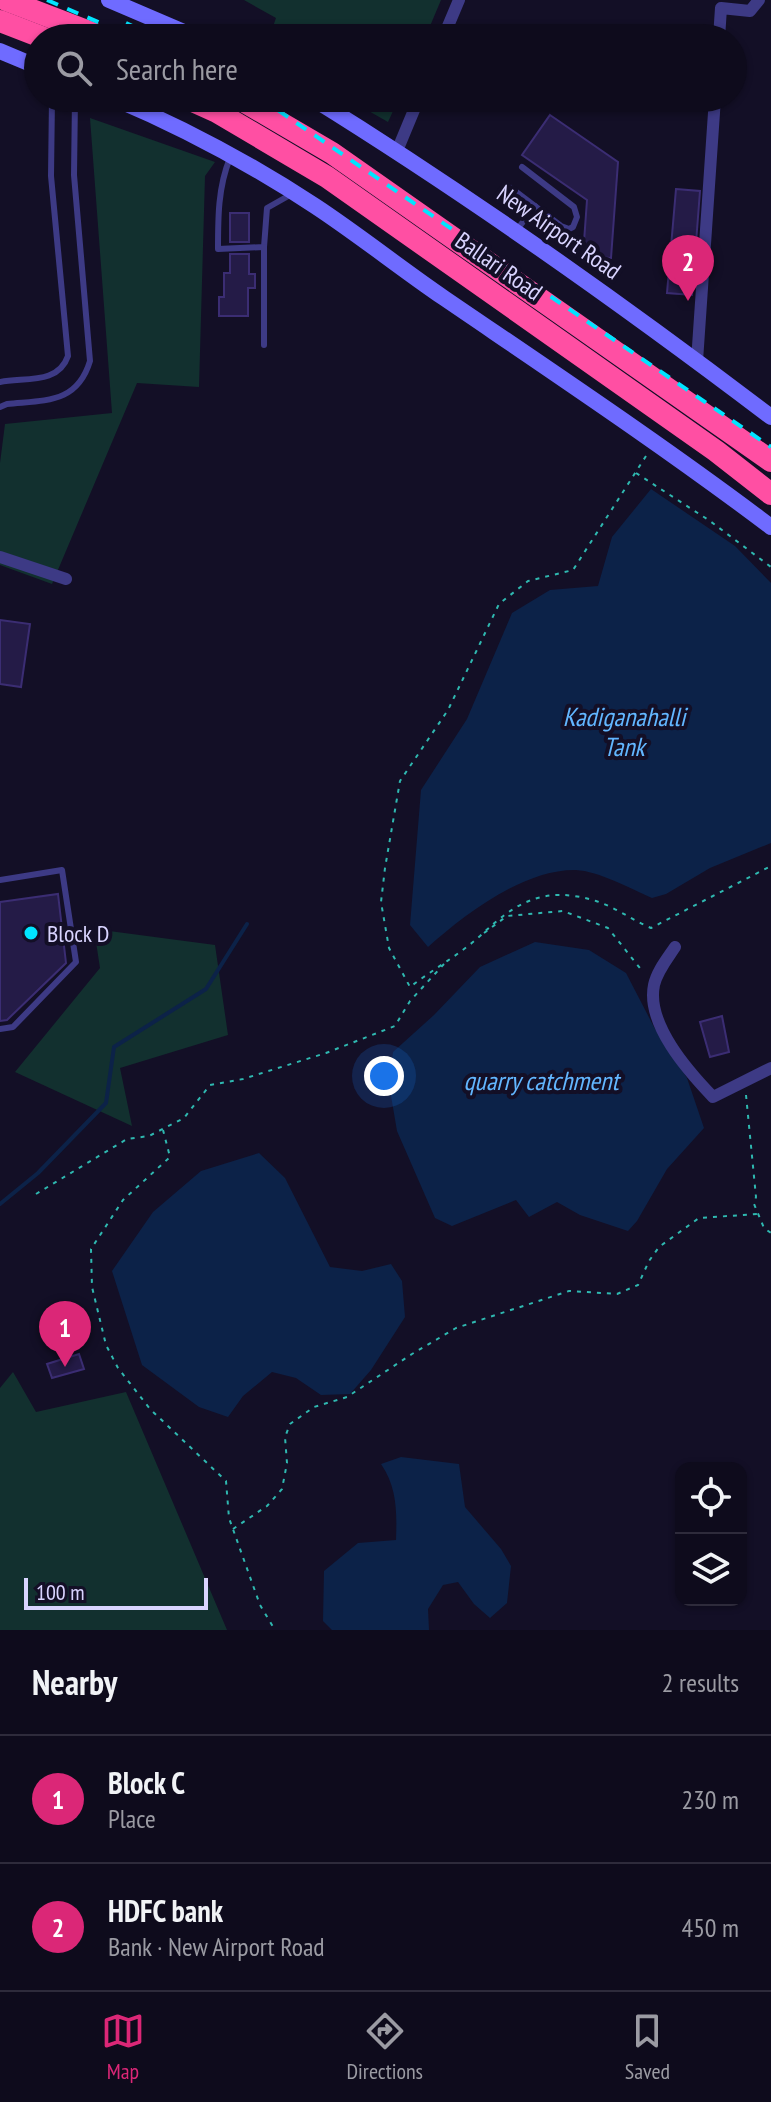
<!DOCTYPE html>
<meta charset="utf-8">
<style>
:root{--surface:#0e0b1c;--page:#1c1929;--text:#f1f3f6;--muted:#9b9ba3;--line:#2e2b3b;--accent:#db2777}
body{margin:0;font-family:"PT Sans Narrow",sans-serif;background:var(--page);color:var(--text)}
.controls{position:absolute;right:24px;bottom:24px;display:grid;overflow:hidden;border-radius:16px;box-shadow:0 2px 6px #0004}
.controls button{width:72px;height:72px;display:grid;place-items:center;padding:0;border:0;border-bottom:2px solid var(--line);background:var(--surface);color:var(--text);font:40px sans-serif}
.scale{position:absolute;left:24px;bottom:20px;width:184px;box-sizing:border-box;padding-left:8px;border:4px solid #d9d4ff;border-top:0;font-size:22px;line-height:28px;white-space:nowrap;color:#d9d4ff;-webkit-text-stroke:6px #130f26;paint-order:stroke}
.you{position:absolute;left:384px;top:1076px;width:28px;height:28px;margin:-20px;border:6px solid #fff;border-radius:50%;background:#1a73e8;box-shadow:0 0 0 12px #1a73e833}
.badge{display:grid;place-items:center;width:52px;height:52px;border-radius:50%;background:var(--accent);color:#fff;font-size:26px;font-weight:700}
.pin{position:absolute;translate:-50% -66px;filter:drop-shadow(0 2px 4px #0008)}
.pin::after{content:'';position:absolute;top:42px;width:28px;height:24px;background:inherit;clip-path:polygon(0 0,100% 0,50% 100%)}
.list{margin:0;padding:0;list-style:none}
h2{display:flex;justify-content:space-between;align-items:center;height:104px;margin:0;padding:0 32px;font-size:34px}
h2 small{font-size:26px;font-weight:400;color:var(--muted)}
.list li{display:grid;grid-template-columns:52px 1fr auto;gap:24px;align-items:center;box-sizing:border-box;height:128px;padding:0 32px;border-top:2px solid var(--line)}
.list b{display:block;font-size:30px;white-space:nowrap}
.list p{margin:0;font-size:26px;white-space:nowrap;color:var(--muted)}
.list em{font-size:26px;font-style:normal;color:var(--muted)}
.icon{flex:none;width:44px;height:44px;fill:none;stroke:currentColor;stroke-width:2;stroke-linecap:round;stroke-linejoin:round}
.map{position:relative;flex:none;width:771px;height:1630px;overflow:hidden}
.search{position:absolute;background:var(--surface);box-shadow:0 2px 6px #0004;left:24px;right:24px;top:24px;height:88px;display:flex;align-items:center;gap:20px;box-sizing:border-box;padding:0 28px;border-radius:44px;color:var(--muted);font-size:30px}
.sheet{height:360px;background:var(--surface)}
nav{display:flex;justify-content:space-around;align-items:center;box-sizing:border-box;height:112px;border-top:2px solid var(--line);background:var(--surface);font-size:22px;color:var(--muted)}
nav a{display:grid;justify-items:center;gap:4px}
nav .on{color:var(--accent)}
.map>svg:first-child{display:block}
.green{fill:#12302f}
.water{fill:#0c2248}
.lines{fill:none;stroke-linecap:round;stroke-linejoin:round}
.stream{stroke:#0c2248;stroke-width:4}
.building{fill:#241b47;stroke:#3b2d73;stroke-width:2}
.path{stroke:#2fb8b0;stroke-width:2;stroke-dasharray:4 6;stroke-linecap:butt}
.lane{stroke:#3d3a85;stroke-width:6}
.street{stroke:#3d3a85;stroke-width:12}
.secondary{stroke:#6f6bff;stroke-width:16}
.highway{stroke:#ff4fa3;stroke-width:22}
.rail{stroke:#00e5ff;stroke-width:4;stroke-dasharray:12 10;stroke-linecap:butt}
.poi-dot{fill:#00e5ff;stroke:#130f26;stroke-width:3}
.labels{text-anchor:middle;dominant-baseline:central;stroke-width:8;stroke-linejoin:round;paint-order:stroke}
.street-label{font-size:24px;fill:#d9d4ff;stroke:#130f26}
.poi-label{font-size:24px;fill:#d9d4ff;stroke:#130f26;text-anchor:start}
.water-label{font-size:26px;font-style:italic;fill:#62b6ff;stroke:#130f26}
</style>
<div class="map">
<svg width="771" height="1630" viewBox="0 0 771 1630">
<rect width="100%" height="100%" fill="#130f26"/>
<g class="green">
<path d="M244 0H441L425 38H269L276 18Z"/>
<path d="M346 98H399L388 122Z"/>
<path d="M90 118 215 162 205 176 199 387 137 383 52 584 0 565V463L5 424 112 413Z"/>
<path d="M94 929 215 945 228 1035 120 1068 132 1126 15 1072 100 968Z"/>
<path d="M13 1372 36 1412 126 1392 227 1630H0V1388Z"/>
</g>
<g class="water">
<path d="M651 489 735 546 771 583V843L710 868 666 894 652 898C632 889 598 871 576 870 524 869 465 914 428 947L410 925 421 790 467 719 512 613 550 590 598 586 612 537Z"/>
<path d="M535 942 589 950 626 973 654 1027 687 1078 704 1128 667 1169 637 1221 628 1231 580 1215 557 1202 529 1217 516 1200 452 1226 435 1218 397 1131 389 1084 393 1052 434 1015 480 967Z"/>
<path d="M259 1153 285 1178 330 1267 362 1271 391 1264 402 1281 405 1317 371 1370 350 1394 321 1395 296 1378 272 1372 243 1396 228 1417 199 1407 142 1365 112 1271 153 1212 201 1171Z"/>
<path d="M401 1457 459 1464 465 1507 501 1549 511 1566 507 1603 490 1618 474 1604 458 1582 443 1585 428 1609 429 1630H332L323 1621 324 1571 358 1543 396 1540C397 1512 397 1487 381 1464Z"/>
</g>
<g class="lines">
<path class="stream" d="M0 1204 38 1173 106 1103 114 1047 206 989 247 924"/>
</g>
<g class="building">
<path d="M550 115 618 162 611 258 583 256 587 200 522 155Z"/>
<path d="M676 189 700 191 692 295 667 293Z"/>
<rect x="230" y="213" width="19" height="29"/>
<path d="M230 254H249V274H255V288H248V316H219V297H224V273H230Z"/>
<path d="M0 620 30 624 21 687 0 684Z"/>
<path d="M58 894 66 963 7 1020 0 1021V902Z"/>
<path d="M722 1016 729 1052 710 1057 700 1022Z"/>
<path d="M79 1354 84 1369 52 1378 47 1364Z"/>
</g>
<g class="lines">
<g class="path">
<path d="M646 456 573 570 528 581 499 604 448 710 400 781 385 868 381 902 389 948 410 987C432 970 459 955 480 936 516 902 544 885 596 901 615 907 632 920 651 928L771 866"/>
<path d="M636 473 710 521 771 567"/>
<path d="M484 933 507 916 563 911 608 928 643 972"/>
<path d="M746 1095 756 1197 754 1204 764 1228 771 1233"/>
<path d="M163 1130 170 1157 123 1200 91 1249 92 1287 106 1345 118 1368 150 1409 226 1481 229 1518 260 1605 275 1630"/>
<path d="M36 1194 127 1139 149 1136 184 1118 210 1085 243 1079 326 1053 395 1026 410 1001 444 964"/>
<path d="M233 1529 267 1506 282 1489 287 1463 285 1437 290 1424 314 1407 347 1397 412 1354 456 1328 569 1291 617 1294 638 1285 649 1261 659 1247 699 1218 758 1214"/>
</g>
<g class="lane">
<path d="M230 158C218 187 218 218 218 249L264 247 267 208 290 195"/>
<path d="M511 188 561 226 569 229 573 227 577 217 574 207 522 167"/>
<path d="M516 231 535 206"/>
<path d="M264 345V247"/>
<path d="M0 382C24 377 58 385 68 356L51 176 52 98"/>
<path d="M0 407 7 404C45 400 77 404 90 361L74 175 75 98"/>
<path d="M0 880 62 870 76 962 13 1027 0 1029"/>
</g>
<g class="street">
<path d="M443 38 459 0"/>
<path d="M719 38 721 8 750 11 759 0"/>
<path d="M397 151 419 98"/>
<path d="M697 361 715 98"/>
<path d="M0 557 66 579"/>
<path d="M675 947C667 959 657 971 654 985 646 1024 688 1071 713 1097L771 1068"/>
</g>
<g class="secondary">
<path d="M109 0 198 38"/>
<path d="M0 51 38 67"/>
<path d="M113 98C184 128 251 164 315 206 359 235 400 268 444 298 554 373 665 447 771 527"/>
<path d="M312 98C470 196 622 304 771 417"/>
</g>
<g class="highway">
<path d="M6 0 105 38"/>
<path d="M0 21 44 38"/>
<path d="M186 98 217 112 327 177 716 451 771 494"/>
<path d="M238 98 332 153 771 461"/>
</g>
<g class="rail">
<path d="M47 0 135 38"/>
<path d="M126 23 158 38"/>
<path d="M260 98 771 447"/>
</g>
</g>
<circle class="poi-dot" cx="31" cy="933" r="8"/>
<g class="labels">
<g class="street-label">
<text transform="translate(559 232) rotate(35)">New Airport Road</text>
<text transform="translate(499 266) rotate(35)">Ballari Road</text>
</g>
<g class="poi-label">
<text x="47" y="933">Block D</text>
</g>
<g class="water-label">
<text x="624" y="716">Kadiganahalli<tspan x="624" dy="30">Tank</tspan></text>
<text x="541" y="1080">quarry catchment</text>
</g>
</g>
</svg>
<div class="controls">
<button><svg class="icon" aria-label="locate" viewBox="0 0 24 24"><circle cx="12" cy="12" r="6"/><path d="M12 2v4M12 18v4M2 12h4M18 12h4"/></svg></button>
<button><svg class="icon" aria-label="layers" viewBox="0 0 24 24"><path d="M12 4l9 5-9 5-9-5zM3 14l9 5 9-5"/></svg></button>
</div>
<div class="scale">100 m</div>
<div class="you"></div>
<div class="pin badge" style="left:65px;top:1367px">1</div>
<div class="pin badge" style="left:688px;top:301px">2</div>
<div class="search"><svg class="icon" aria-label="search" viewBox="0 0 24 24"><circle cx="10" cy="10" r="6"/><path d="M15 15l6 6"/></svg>Search here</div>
</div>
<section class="sheet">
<h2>Nearby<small>2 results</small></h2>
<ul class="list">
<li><span class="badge">1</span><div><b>Block C</b><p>Place</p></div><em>230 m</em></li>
<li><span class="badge">2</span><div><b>HDFC bank</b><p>Bank · New Airport Road</p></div><em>450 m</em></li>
</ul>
</section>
<nav>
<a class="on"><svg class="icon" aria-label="map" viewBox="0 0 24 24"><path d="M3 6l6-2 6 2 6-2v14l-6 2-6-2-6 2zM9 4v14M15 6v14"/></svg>Map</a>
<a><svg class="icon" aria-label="directions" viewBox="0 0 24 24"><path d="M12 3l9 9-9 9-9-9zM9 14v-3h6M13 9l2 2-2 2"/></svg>Directions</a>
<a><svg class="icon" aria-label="saved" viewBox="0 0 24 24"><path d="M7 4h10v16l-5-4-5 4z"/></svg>Saved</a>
</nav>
